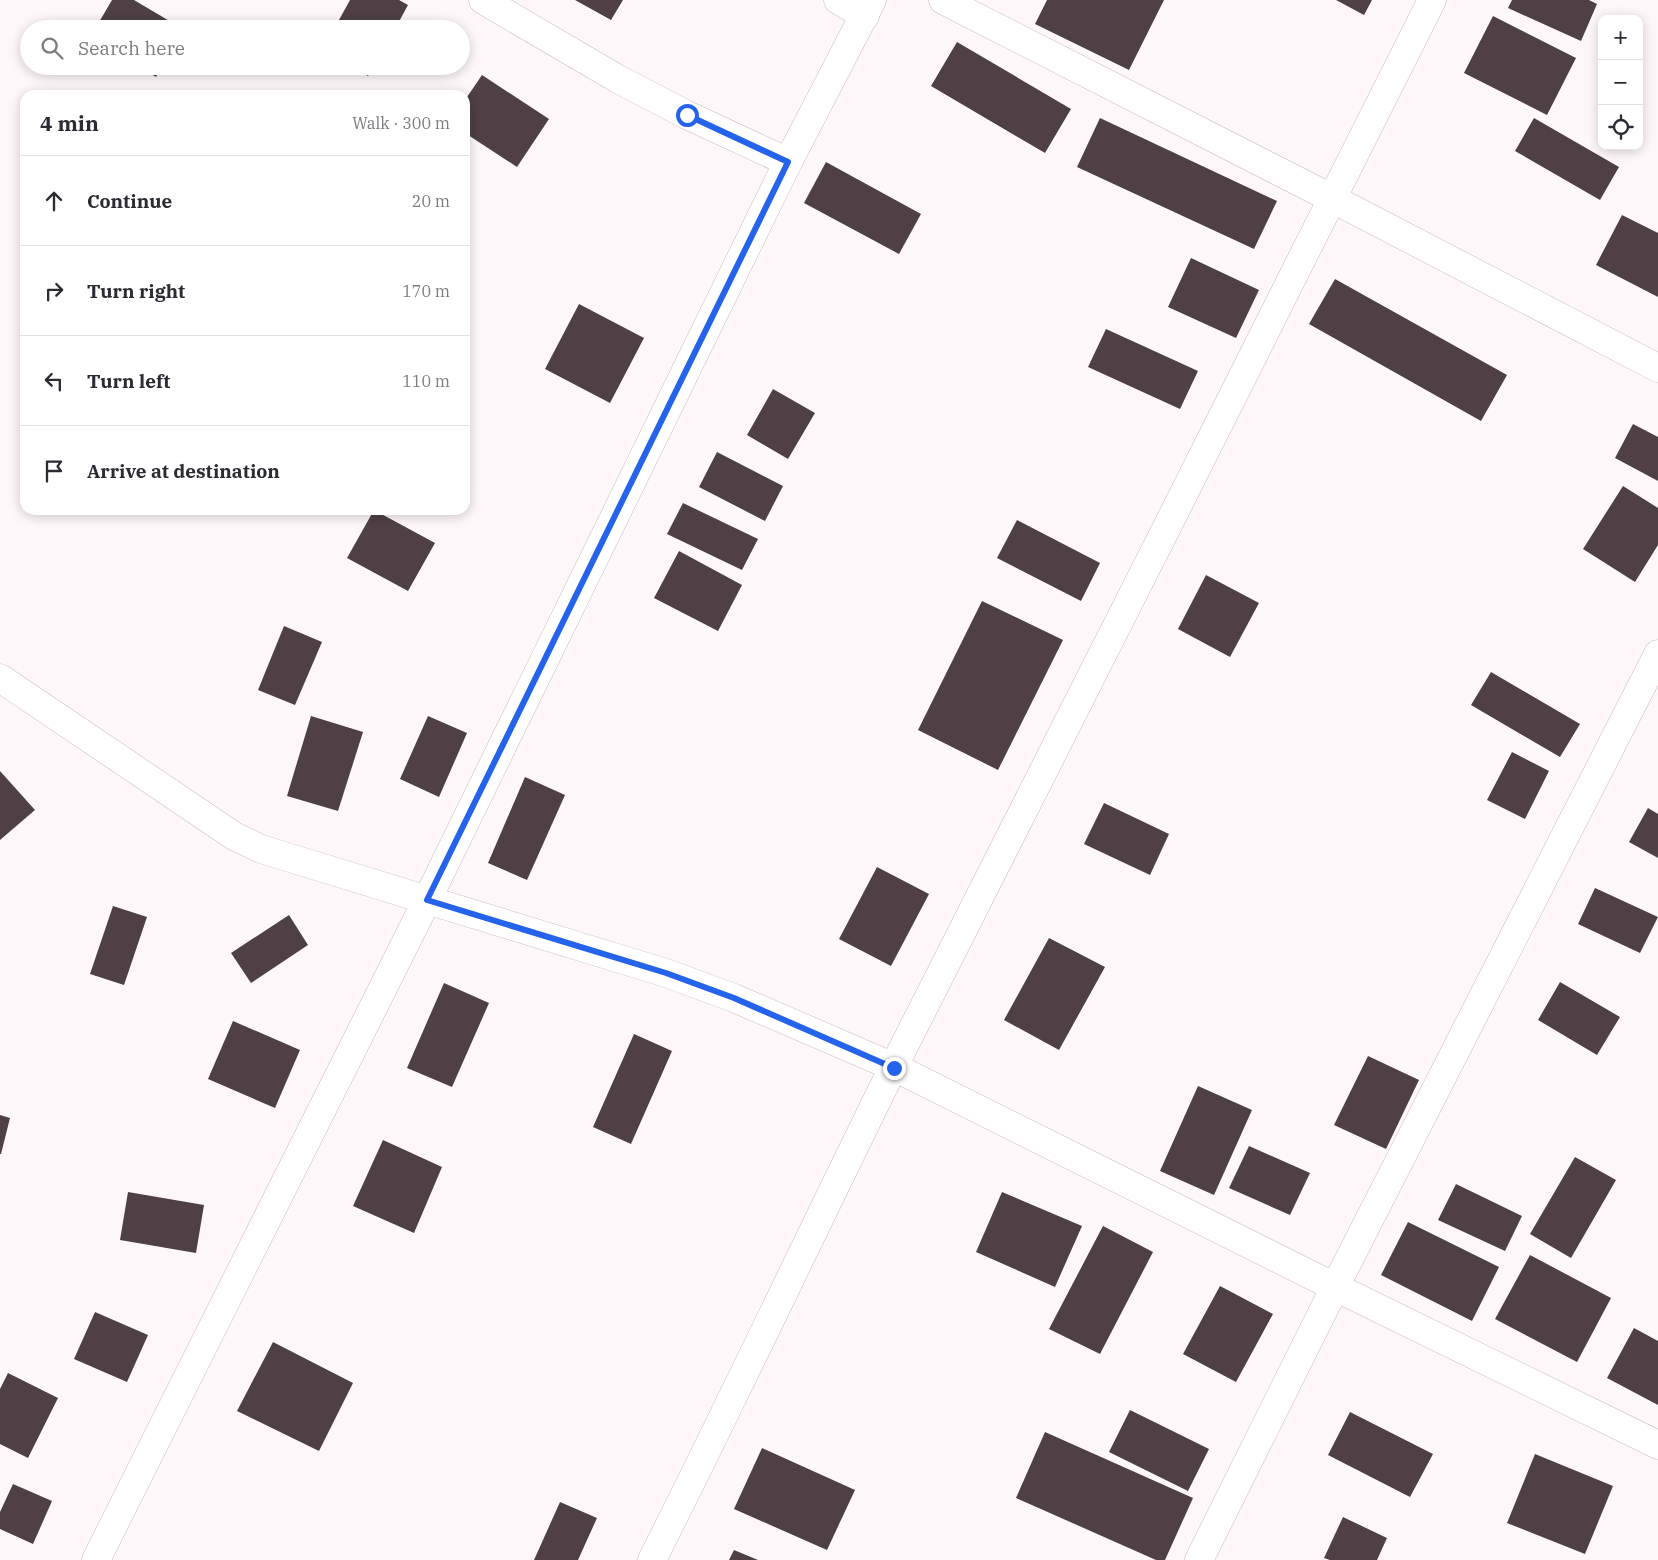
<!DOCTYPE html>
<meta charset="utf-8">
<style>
:root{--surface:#fff;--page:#f2f2f3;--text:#2b2b33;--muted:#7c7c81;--line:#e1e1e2}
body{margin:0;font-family:"IBM Plex Serif",serif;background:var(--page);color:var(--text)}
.controls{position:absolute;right:15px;top:15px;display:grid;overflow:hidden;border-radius:10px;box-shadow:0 2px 12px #0003}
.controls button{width:45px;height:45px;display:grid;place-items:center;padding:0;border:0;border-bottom:1px solid var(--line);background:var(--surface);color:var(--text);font:25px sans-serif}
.stop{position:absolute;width:15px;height:15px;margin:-11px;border:4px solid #2563eb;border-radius:50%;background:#fff}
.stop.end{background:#2563eb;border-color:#fff;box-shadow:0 1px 5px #0008}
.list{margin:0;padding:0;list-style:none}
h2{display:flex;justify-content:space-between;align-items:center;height:65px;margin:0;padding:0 20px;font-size:21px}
h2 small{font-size:16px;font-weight:400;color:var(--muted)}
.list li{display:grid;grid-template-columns:32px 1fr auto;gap:15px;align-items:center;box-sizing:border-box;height:90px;padding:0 20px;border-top:1px solid var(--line)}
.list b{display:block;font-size:19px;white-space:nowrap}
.list em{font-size:16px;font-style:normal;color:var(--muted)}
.icon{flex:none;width:28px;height:28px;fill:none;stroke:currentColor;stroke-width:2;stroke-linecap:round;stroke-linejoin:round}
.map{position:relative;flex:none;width:1658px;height:1560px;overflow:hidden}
.search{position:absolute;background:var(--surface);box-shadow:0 2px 12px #0003;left:20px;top:20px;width:450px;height:55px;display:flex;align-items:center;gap:12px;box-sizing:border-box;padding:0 18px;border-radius:28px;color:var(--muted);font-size:19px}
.panel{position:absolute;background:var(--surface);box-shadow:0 2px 12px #0003;left:20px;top:90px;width:450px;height:425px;border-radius:15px}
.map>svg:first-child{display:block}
.building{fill:#4e4044}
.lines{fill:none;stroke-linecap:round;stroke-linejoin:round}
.minor-casing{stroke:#cbbabf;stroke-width:29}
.minor{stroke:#fff;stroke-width:28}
.route{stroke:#2563eb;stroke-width:6}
</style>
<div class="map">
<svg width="1658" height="1560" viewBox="0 0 1658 1560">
<rect width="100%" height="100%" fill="#fef7f9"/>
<g class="building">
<path d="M112 0H134L183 29H95Z"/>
<path d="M350 0H399L408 5 395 29H334Z"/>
<path d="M575 0H623L611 20Z"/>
<path d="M1047 0H1164L1129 70 1035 24Z"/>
<path d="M1336 0H1372L1364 15Z"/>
<path d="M1512 0H1589L1597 4 1581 41 1508 8Z"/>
<path d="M1493 16 1576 58 1547 115 1464 73Z"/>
<path d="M957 42 1071 109 1045 153 931 86Z"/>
<path d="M138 66H162L156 77Z"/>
<path d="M351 66H374L368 76Z"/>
<path d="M482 75 549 119 517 167 465 133V100Z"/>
<path d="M1100 118 1277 201 1254 249 1077 167Z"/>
<path d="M1534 118 1619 167 1600 200 1515 151Z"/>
<path d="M826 162 921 214 899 254 804 203Z"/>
<path d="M1622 215 1658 233V297L1596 265Z"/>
<path d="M1191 258 1259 290 1236 338 1168 307Z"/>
<path d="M1335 279 1507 375 1481 421 1309 324Z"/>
<path d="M579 304 644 338 610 403 545 369Z"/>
<path d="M1106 329 1198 371 1180 409 1088 367Z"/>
<path d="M773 389 815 413 788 459 747 435Z"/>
<path d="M1633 424 1658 437V481L1615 458Z"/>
<path d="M717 452 783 486 765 521 699 487Z"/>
<path d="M1623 486 1658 508V545L1635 582 1583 549Z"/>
<path d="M683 503 758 539 742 570 667 534Z"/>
<path d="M374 510 435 543 408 591 347 558Z"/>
<path d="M1017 520 1100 563 1081 601 997 558Z"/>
<path d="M679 551 742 585 718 631 654 598Z"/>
<path d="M1206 575 1259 603 1230 657 1178 629Z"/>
<path d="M982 601 1063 640 998 770 918 730Z"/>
<path d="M284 626 322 642 295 705 258 690Z"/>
<path d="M1491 672 1580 724 1560 757 1471 705Z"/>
<path d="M311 716 363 732 338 811 287 796Z"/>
<path d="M428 716 467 733 439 797 400 779Z"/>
<path d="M1512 752 1549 771 1525 819 1487 800Z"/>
<path d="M0 771 35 810 0 840Z"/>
<path d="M525 777 565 795 527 880 488 863Z"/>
<path d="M1104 803 1169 834 1150 875 1084 844Z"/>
<path d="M1648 808 1658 814V858L1629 842Z"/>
<path d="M877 867 929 894 891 966 839 939Z"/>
<path d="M1595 888 1658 917 1640 953 1578 924Z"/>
<path d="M113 906 147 917 124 985 90 974Z"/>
<path d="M289 915 308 945 251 983 231 953Z"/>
<path d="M1049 938 1105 967 1059 1050 1004 1020Z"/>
<path d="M1560 982 1620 1017 1597 1055 1538 1020Z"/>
<path d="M444 983 489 1003 452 1087 407 1068Z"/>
<path d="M233 1021 300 1050 275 1108 208 1079Z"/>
<path d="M634 1034 672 1051 631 1144 593 1127Z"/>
<path d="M1368 1056 1419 1080 1386 1149 1334 1125Z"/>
<path d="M1198 1086 1252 1110 1214 1195 1160 1171Z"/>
<path d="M0 1115 10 1118 1 1154H0Z"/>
<path d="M383 1140 442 1167 414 1233 353 1206Z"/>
<path d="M1249 1146 1310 1173 1290 1215 1229 1188Z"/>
<path d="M1575 1157 1616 1180 1571 1258 1530 1234Z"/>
<path d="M1456 1184 1522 1216 1505 1251 1438 1220Z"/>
<path d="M128 1192 204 1205 196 1253 120 1240Z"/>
<path d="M1002 1192 1082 1226 1055 1287 976 1252Z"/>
<path d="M1408 1222 1499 1267 1472 1321 1381 1275Z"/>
<path d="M1103 1226 1153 1252 1100 1354 1049 1329Z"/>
<path d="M1530 1255 1611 1298 1577 1362 1495 1319Z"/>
<path d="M1220 1286 1273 1314 1236 1382 1183 1354Z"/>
<path d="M95 1312 148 1335 127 1382 74 1359Z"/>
<path d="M1634 1328 1658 1341V1405L1607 1378Z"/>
<path d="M273 1342 353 1383 319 1451 237 1411Z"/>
<path d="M8 1373 58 1398 28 1458 0 1444V1389Z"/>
<path d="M1130 1410 1209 1449 1188 1491 1109 1452Z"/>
<path d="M1350 1412 1433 1454 1410 1497 1328 1455Z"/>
<path d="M1045 1432 1193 1498 1165 1560H1156L1016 1498Z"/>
<path d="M762 1448 855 1490 827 1550 734 1509Z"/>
<path d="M1535 1454 1613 1486 1585 1554 1507 1523Z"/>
<path d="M13 1484 52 1501 33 1544 0 1529V1512Z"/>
<path d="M560 1502 597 1518 578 1560H534Z"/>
<path d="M1343 1517 1387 1538 1377 1560H1330L1324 1558Z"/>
<path d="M734 1550 758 1560H729Z"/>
</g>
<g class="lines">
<defs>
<g id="minor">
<path d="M483 0 618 79 687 115 788 162"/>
<path d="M838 0 865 16"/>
<path d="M943 0 1333 199 1658 368"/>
<path d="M0 678 234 836 261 849 666 973 734 998 894 1067 1335 1287 1658 1445"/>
<path d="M96 1560 427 900 788 162 872 0"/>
<path d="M652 1560C735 1396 813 1229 895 1064 1073 709 1256 356 1432 0"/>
<path d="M1199 1560 1335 1287 1658 654"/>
</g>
</defs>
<use href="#minor" class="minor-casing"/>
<use href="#minor" class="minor"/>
</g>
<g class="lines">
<path class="route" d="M687 115 788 162 427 900 666 973 734 998 894 1068"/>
</g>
</svg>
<div class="controls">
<button>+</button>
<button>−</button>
<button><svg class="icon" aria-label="locate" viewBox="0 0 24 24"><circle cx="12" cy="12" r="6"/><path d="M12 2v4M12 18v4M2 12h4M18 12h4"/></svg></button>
</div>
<div class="stop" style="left:687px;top:115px"></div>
<div class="stop end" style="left:894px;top:1068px"></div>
<div class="search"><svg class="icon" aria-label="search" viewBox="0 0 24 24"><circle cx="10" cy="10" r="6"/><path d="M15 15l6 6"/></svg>Search here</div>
<section class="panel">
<h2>4 min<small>Walk · 300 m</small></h2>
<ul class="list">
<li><svg class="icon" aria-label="ahead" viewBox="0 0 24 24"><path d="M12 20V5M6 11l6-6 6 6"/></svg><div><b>Continue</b></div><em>20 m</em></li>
<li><svg class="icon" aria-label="right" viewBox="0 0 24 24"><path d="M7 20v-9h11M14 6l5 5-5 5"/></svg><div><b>Turn right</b></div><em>170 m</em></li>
<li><svg class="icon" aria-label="left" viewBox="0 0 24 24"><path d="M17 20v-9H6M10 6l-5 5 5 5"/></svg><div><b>Turn left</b></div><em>110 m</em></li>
<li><svg class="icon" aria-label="arrive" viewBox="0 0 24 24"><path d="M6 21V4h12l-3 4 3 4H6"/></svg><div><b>Arrive at destination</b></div></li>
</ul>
</section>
</div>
